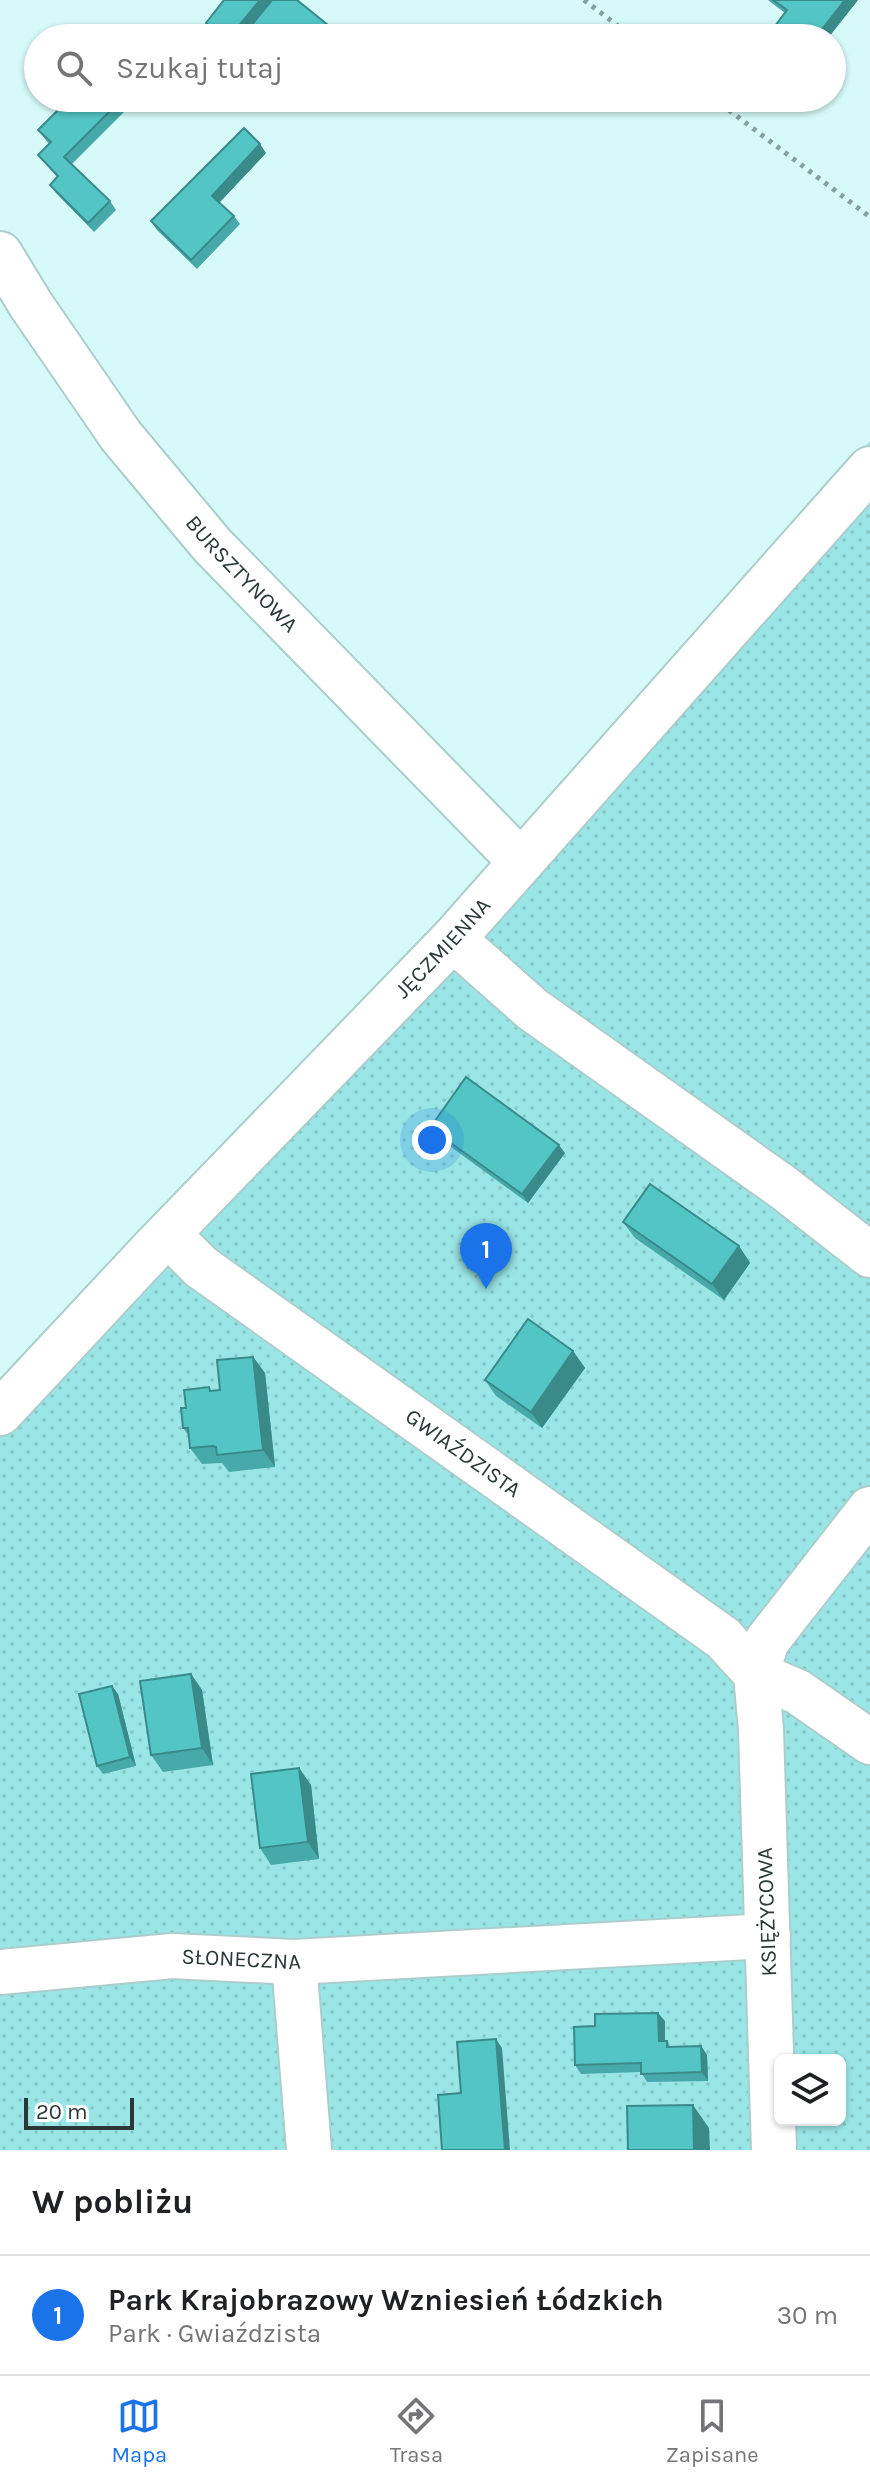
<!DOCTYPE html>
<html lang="pl">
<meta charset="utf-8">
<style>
:root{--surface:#fff;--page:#f6f6f6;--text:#202124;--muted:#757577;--line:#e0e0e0;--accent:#1a73e8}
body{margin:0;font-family:Karla,sans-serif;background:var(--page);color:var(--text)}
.controls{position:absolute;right:24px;bottom:24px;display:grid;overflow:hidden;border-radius:12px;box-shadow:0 2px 6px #0004}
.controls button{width:72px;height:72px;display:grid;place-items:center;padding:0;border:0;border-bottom:2px solid var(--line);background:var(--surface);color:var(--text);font:40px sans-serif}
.scale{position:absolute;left:24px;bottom:20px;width:110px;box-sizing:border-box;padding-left:8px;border:4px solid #2a3838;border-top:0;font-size:22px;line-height:28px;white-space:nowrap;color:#2a3838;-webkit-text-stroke:6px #fff;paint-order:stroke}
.you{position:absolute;left:432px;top:1140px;width:28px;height:28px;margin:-20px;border:6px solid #fff;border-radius:50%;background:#1a73e8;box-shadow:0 0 0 12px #1a73e833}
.badge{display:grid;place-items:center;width:52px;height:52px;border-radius:50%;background:var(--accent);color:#fff;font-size:26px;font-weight:700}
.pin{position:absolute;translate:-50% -66px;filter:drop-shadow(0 2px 4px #0008)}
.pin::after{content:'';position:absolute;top:42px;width:28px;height:24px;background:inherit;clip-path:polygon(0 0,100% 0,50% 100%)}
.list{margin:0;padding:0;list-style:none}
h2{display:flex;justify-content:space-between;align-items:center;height:104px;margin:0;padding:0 32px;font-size:34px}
h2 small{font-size:26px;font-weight:400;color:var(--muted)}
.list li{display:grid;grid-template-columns:52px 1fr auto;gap:24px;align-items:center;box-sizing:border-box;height:120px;padding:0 32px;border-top:2px solid var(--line)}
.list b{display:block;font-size:30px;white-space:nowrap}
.list p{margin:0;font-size:26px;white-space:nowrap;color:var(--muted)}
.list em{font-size:26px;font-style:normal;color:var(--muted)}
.icon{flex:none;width:44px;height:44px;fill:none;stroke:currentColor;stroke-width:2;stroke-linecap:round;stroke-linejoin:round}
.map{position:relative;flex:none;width:870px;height:2150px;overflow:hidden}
.search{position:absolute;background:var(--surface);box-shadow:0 2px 6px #0004;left:24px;right:24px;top:24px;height:88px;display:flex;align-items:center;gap:20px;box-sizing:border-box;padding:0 28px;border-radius:44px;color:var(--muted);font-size:30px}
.sheet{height:224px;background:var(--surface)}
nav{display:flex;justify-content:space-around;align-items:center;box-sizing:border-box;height:112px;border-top:2px solid var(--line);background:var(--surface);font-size:22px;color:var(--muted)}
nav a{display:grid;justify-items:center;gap:4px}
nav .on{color:var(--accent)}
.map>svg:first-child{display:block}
.park{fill:url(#park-dots);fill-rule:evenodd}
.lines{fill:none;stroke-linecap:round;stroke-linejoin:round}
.minor-casing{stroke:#abcecd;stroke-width:48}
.path{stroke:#869f9f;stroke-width:5;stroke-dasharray:4 6;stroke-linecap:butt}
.minor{stroke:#fff;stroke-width:44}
.wall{fill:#47a9a9}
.shaded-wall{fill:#3a8a8a}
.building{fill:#53c5c5;stroke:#3a8a8a;stroke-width:2}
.labels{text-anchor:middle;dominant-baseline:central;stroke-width:8;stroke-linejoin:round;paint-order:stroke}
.street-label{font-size:22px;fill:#2a3838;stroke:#fff}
</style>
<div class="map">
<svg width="870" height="2150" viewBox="0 0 870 2150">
<defs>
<pattern id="park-dots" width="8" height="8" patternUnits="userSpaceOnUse" patternTransform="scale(2)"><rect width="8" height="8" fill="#9ae6e6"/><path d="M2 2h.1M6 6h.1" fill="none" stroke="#85c6c6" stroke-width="1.8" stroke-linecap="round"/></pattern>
</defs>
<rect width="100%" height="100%" fill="#d6f9f9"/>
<path class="park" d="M870 441V2150H0V1397C296 1084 583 762 870 441ZM780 2060H840V2120H780Z"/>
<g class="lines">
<defs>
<g id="minor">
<path id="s1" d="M0 254 31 305 121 436 212 545 521 862"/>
<path d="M453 939 532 1009 784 1188 870 1255"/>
<path id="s2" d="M168 1234 201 1267 723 1638 756 1674 798 1692 870 1742"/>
<path id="s3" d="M0 1413 153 1249 453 939 870 469"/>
<path d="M294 1962 309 2150"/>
<path id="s4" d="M0 1972 172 1956 294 1962 768 1936"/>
<path d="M774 2150 761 1730 756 1674 767 1641 870 1509"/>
</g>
</defs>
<use href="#minor" class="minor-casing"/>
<g class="path">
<path d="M584 0 634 38"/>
<path d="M713 98 870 217"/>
</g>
<use href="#minor" class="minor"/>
</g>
<g class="wall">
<path d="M768 0H858L828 38H766L785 13Z"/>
<path d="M206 23 344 38H259L256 35 254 38H216Z"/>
<path d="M70 98H138L72 164 110 201 116 210 94 232 56 193 50 185 57 177 38 155 49 144 38 130Z"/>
<path d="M266 153 219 203 234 216 240 224 197 269 157 230 151 221Z"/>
<path d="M430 1128 565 1153 528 1203 436 1136Z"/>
<path d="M623 1222 739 1246 750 1263 724 1300 635 1238Z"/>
<path d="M573 1351 585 1368 542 1428 496 1396 485 1380Z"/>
<path d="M253 1357 265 1373 275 1467 229 1472 222 1463 202 1464 190 1448 189 1436 183 1428 186 1408 212 1390H220Z"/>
<path d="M191 1674 202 1690 213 1765 163 1772 151 1755Z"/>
<path d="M118 1694 136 1766 103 1774 97 1766Z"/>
<path d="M299 1768 311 1785 319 1859 271 1865 260 1848Z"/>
<path d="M665 2021V2041H667L670 2047 701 2046 707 2055 708 2081 647 2082 641 2072 581 2074 575 2065 595 2026Z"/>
</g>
<g class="shaded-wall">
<path d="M260 0H285L250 27 256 35 254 38H229Z"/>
<path d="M845 0H858L828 38H815Z"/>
<path d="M337 98H348L342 105Z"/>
<path d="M260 144 266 153 218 204 212 196Z"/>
<path d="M559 1145 565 1153 528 1203 522 1194Z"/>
<path d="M739 1246 750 1263 724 1300 712 1284Z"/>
<path d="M573 1351 585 1368 542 1428 531 1412Z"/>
<path d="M253 1357 265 1373 275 1467 263 1450Z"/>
<path d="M191 1674 202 1690 213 1765 202 1748Z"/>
<path d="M112 1686 118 1694 136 1766 130 1757Z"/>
<path d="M299 1768 311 1785 319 1859 308 1842Z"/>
<path d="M658 2013 665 2021V2050L659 2041Z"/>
<path d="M496 2039 502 2048 510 2150H505Z"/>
<path d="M701 2046 707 2055 708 2081 702 2072Z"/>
<path d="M693 2105 709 2128 710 2150H694Z"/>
</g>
<g class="building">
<path d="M224 0H260L229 38H224L206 23Z"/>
<path d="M272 0H297L344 38H264L250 27Z"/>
<path d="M773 0H845L815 38H766L787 10Z"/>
<path d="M70 98H123L64 157 110 201 88 223 50 185 58 176 38 155 51 142 38 130Z"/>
<path d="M244 128 260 144 212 196 234 216 191 260 151 221Z"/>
<path d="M466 1077 559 1145 522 1194 430 1128Z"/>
<path d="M650 1184 739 1246 712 1284 623 1222Z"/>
<path d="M528 1319 573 1351 531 1412 485 1380Z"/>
<path d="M253 1357 263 1450 217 1455 216 1447 213 1446 190 1448 188 1428H183L181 1408H186L184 1390 209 1387 210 1391 220 1390 217 1360Z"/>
<path d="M191 1674 202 1748 151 1755 140 1681Z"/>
<path d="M112 1686 130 1757 97 1766 79 1694Z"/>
<path d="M299 1768 308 1842 260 1848 251 1774Z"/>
<path d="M658 2013 659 2041H667V2047L701 2046 702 2072 641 2074V2063L575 2065 574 2027 595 2026V2014Z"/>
<path d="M496 2039 505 2150H442L438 2095 461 2093 457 2042Z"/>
<path d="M693 2105 694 2150H628L627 2106Z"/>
</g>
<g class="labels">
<g class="street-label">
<text stroke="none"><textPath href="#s1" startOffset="402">BURSZTYNOWA</textPath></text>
<text stroke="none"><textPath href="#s3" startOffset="642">JĘCZMIENNA</textPath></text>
<text stroke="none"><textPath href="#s2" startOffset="368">GWIAŹDZISTA</textPath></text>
<text transform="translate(767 1912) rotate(-92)">KSIĘŻYCOWA</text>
<text stroke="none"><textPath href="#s4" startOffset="242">SŁONECZNA</textPath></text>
</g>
</g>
</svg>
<div class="controls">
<button><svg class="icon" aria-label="layers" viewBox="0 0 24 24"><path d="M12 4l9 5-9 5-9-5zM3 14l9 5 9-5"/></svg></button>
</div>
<div class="scale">20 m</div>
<div class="you"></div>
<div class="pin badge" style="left:486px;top:1289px">1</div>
<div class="search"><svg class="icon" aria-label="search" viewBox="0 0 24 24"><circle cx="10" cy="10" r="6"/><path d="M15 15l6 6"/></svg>Szukaj tutaj</div>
</div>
<section class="sheet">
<h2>W pobliżu<small></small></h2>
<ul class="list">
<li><span class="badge">1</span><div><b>Park Krajobrazowy Wzniesień Łódzkich</b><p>Park · Gwiaździsta</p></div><em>30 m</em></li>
</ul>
</section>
<nav>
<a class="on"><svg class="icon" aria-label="map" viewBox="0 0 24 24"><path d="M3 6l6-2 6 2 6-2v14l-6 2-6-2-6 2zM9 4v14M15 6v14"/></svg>Mapa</a>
<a><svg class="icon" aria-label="directions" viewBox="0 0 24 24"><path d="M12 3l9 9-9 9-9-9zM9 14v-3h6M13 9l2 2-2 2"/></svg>Trasa</a>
<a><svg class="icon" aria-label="saved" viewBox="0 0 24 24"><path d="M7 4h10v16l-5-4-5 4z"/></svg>Zapisane</a>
</nav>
